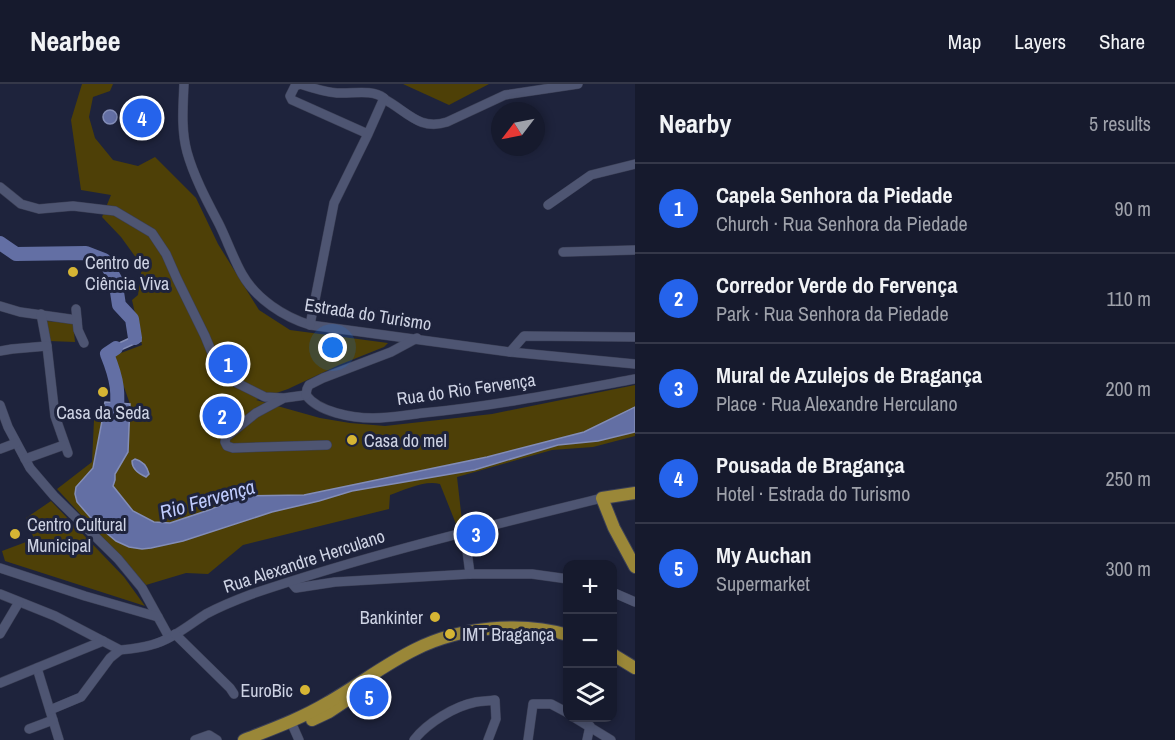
<!DOCTYPE html>
<meta charset="utf-8">
<style>
:root{--surface:#161a2d;--page:#1f2335;--text:#f1f3f6;--muted:#9ea1aa;--line:#353849;--accent:#2563eb}
body{margin:0;font-family:"Archivo Narrow",sans-serif;background:var(--page);color:var(--text)}
.controls{position:absolute;right:18px;bottom:18px;display:grid;overflow:hidden;border-radius:12px;box-shadow:0 3px 9px #0003}
.controls button{width:54px;height:54px;display:grid;place-items:center;padding:0;border:0;border-bottom:2px solid var(--line);background:var(--surface);color:var(--text);font:30px sans-serif}
.compass{position:absolute;left:491px;top:18px;width:54px;height:54px;border-radius:50%;background:var(--surface);box-shadow:0 3px 9px #0003;rotate:238deg}
.you{position:absolute;left:333px;top:264px;width:21px;height:21px;margin:-15px;border:4px solid #fff;border-radius:50%;background:#1a73e8;box-shadow:0 0 0 9px #1a73e833}
.badge{display:grid;place-items:center;width:39px;height:39px;border-radius:50%;background:var(--accent);color:#fff;font-size:20px;font-weight:700}
.pin{position:absolute;translate:-50% -50%;border:3px solid #fff;box-shadow:0 2px 6px #0006}
.list{margin:0;padding:0;list-style:none}
h2{display:flex;justify-content:space-between;align-items:center;height:78px;margin:0;padding:0 24px;font-size:26px}
h2 small{font-size:20px;font-weight:400;color:var(--muted)}
.list li{display:grid;grid-template-columns:39px 1fr auto;gap:18px;align-items:center;box-sizing:border-box;height:90px;padding:0 24px;border-top:2px solid var(--line)}
.list b{display:block;font-size:22px;white-space:nowrap}
.list p{margin:0;font-size:20px;white-space:nowrap;color:var(--muted)}
.list em{font-size:20px;font-style:normal;color:var(--muted)}
.icon{flex:none;width:33px;height:33px;fill:none;stroke:currentColor;stroke-width:2;stroke-linecap:round;stroke-linejoin:round}
.map{position:relative;flex:none;width:635px;height:656px;overflow:hidden}
header{display:flex;align-items:center;gap:36px;box-sizing:border-box;height:84px;padding:0 30px;background:var(--surface);border-bottom:2px solid var(--line)}
header strong{font-size:28px}
nav{display:flex;gap:33px;margin-inline-start:auto;font-size:21px}
main{display:flex}
aside{flex:1;background:var(--surface)}
.map>svg:first-child{display:block}
.green{fill:#4e4007}
.water{fill:#636fa4;stroke:#838db7;stroke-width:1.5}
.lines{fill:none;stroke-linecap:round;stroke-linejoin:round}
.river{stroke:#636fa4;stroke-width:14}
.minor-casing{stroke:#3b3f55;stroke-width:10}
.major-casing{stroke:#3b3f55;stroke-width:14}
.minor{stroke:#4e5572;stroke-width:9}
.major{stroke:#9a8738;stroke-width:12}
.poi-dot{fill:#d6b534;stroke:#1e233c;stroke-width:2}
.labels{text-anchor:middle;dominant-baseline:central;stroke-width:6;stroke-linejoin:round;paint-order:stroke}
.poi-label{font-size:18px;fill:#ced3e4;stroke:#1e233c;text-anchor:start}
.street-label{font-size:18px;fill:#ced3e4;stroke:#1e233c}
.water-label{font-size:20px;font-style:italic;fill:#c0ccfd;stroke:#1e233c}
</style>
<header>
<strong>Nearbee</strong>
<nav><a>Map</a><a>Layers</a><a>Share</a></nav>
</header>
<main>
<div class="map">
<svg width="635" height="656" viewBox="0 0 635 656">
<rect width="100%" height="100%" fill="#1e233c"/>
<g class="green">
<path d="M82 0H113L110 7 93 13 89 33 95 54 113 76 138 82 155 73 196 114 218 160 259 226 290 246 388 259 384 263 339 281 288 305 256 316 320 334 350 339 385 342 492 330 635 301V352L593 363 552 366 457 393 462 437 456 440 440 400C424 396 405 406 390 411L389 425 243 461 208 490 186 489 146 501 57 405 92 378 94 336 129 348 130 320 113 272 142 261 132 216 138 211 142 182 121 153 102 133 111 111 81 106 71 36Z"/>
<path d="M403 0H489L449 21Z"/>
<path d="M46 237 73 239 75 258 49 257Z"/>
<path d="M51 417 124 493 145 522 5 477 2 467 34 455 26 434Z"/>
</g>
<g class="water">
<circle cx="110" cy="33" r="7"/>
<path d="M136 236 141 257 114 269 111 274 112 275 107 278 104 266 132 253 129 238Z"/>
<path d="M105 318 130 320 128 368 115 390V396L113 402 133 427 154 438 170 439 209 426 243 412 304 411 487 373 584 348 635 323V348L598 357 558 361 474 386 352 407 319 417 272 428 183 457 151 464 142 465 129 463 116 457 97 441 77 418 75 410 76 403 93 384 102 337 100 336Z"/>
<path d="M135 375C143 377 147 382 149 390L146 393C139 390 132 385 132 377Z"/>
</g>
<g class="lines">
<g class="river">
<path d="M0 159 16 170 86 169 104 176 115 195 119 221 132 235 135 254"/>
<path d="M116 337C119 309 118 297 107 270L116 264"/>
</g>
<defs>
<g id="minor">
<path d="M184 0C183 23 181 46 187 68 194 93 207 117 219 140 227 156 233 174 242 190 256 215 284 233 310 241L510 268 635 280"/>
<path d="M384 15C407 27 419 47 447 38L505 11 578 0"/>
<path d="M0 103 21 120 39 125 73 122 115 127 152 149 166 170 177 195 205 252 214 274 229 295 265 313 284 314 306 311"/>
<path d="M548 121 591 91 635 80"/>
<path d="M563 168 635 166"/>
<path d="M0 222 20 228 77 236"/>
<path d="M76 225 78 246 84 259"/>
<path d="M41 230 47 262 55 332 68 369"/>
<path d="M310 241 334 119 368 50 384 14C371 5 353 10 337 9 324 8 312 4 300 0L295 2 290 12 292 16 368 50"/>
<path d="M0 267 12 265 47 262"/>
<path d="M510 268 524 252 635 253"/>
<path d="M306 311C318 328 352 334 373 334 389 334 406 331 423 329 494 322 565 308 635 295"/>
<path d="M306 311 307 305 309 301 323 294 391 268 417 254"/>
<path d="M282 315 256 329 226 353 225 358 227 362 233 364 327 361"/>
<path d="M0 321 8 343 30 384 54 412 118 475 142 504 169 553"/>
<path d="M0 365 16 359"/>
<path d="M25 375 64 361"/>
<path d="M467 467 470 490"/>
<path d="M0 484 85 512 158 533"/>
<path d="M291 498 296 504 335 498 470 490H532L568 495"/>
<path d="M612 508 635 518"/>
<path d="M0 510 55 532 120 566C130 565 141 564 151 561 171 556 189 541 206 530 221 522 236 516 252 510 367 471 485 443 602 414"/>
<path d="M0 550 19 518"/>
<path d="M175 550 230 604 234 610"/>
<path d="M37 584 59 656"/>
<path d="M0 599 103 557"/>
<path d="M50 626 81 613 110 574 120 566"/>
<path d="M575 634 611 656"/>
<path d="M291 638 299 656"/>
<path d="M29 645 53 636"/>
<path d="M195 656 209 651 217 656"/>
<path d="M414 656C427 639 455 622 476 618 482 617 489 617 495 616L496 635 488 656"/>
<path d="M528 656 533 620H551L568 629"/>
<path d="M587 656 590 642"/>
</g>
<g id="major">
<path d="M635 409 602 414 614 444 635 483"/>
<path d="M612 570 635 584"/>
<path d="M312 636 329 628 356 610"/>
<path d="M244 656C272 645 300 635 327 619 357 602 385 580 416 565 460 543 521 537 568 551"/>
</g>
</defs>
<use href="#minor" class="minor-casing"/>
<use href="#major" class="major-casing"/>
<use href="#minor" class="minor"/>
<use href="#major" class="major"/>
</g>
<g class="poi-dot">
<circle cx="73" cy="188" r="6"/>
<circle cx="103" cy="308" r="6"/>
<circle cx="352" cy="356" r="6"/>
<circle cx="15" cy="450" r="6"/>
<circle cx="435" cy="533" r="6"/>
<circle cx="450" cy="550" r="6"/>
<circle cx="305" cy="606" r="6"/>
</g>
<g class="labels">
<g class="poi-label">
<text x="85" y="178">Centro de<tspan x="85" dy="21">Ciência Viva</tspan></text>
<text x="103" y="328" text-anchor="middle">Casa da Seda</text>
<text x="364" y="356">Casa do mel</text>
<text x="27" y="440">Centro Cultural<tspan x="27" dy="21">Municipal</tspan></text>
<text x="423" y="533" text-anchor="end">Bankinter</text>
<text x="462" y="550">IMT Bragança</text>
<text x="293" y="606" text-anchor="end">EuroBic</text>
</g>
<g class="street-label">
<text transform="translate(368 230) rotate(9)">Estrada do Turismo</text>
<text transform="translate(466 305) rotate(-8)">Rua do Rio Fervença</text>
<text transform="translate(304 477) rotate(-18)">Rua Alexandre Herculano</text>
</g>
<g class="water-label">
<text transform="translate(207 415) rotate(-16)">Rio Fervença</text>
</g>
</g>
</svg>
<div class="controls">
<button>+</button>
<button>−</button>
<button><svg class="icon" aria-label="layers" viewBox="0 0 24 24"><path d="M12 4l9 5-9 5-9-5zM3 14l9 5 9-5"/></svg></button>
</div>
<svg class="compass" viewBox="-18 -18 36 36"><path d="M0-13l5 13h-10z" fill="#e53935"/><path d="M0 13l5-13h-10z" fill="#9ea1aa"/></svg>
<div class="you"></div>
<div class="pin badge" style="left:228px;top:280px">1</div>
<div class="pin badge" style="left:222px;top:332px">2</div>
<div class="pin badge" style="left:476px;top:450px">3</div>
<div class="pin badge" style="left:142px;top:34px">4</div>
<div class="pin badge" style="left:369px;top:613px">5</div>
</div>
<aside>
<h2>Nearby<small>5 results</small></h2>
<ul class="list">
<li><span class="badge">1</span><div><b>Capela Senhora da Piedade</b><p>Church · Rua Senhora da Piedade</p></div><em>90 m</em></li>
<li><span class="badge">2</span><div><b>Corredor Verde do Fervença</b><p>Park · Rua Senhora da Piedade</p></div><em>110 m</em></li>
<li><span class="badge">3</span><div><b>Mural de Azulejos de Bragança</b><p>Place · Rua Alexandre Herculano</p></div><em>200 m</em></li>
<li><span class="badge">4</span><div><b>Pousada de Bragança</b><p>Hotel · Estrada do Turismo</p></div><em>250 m</em></li>
<li><span class="badge">5</span><div><b>My Auchan</b><p>Supermarket</p></div><em>300 m</em></li>
</ul>
</aside>
</main>
